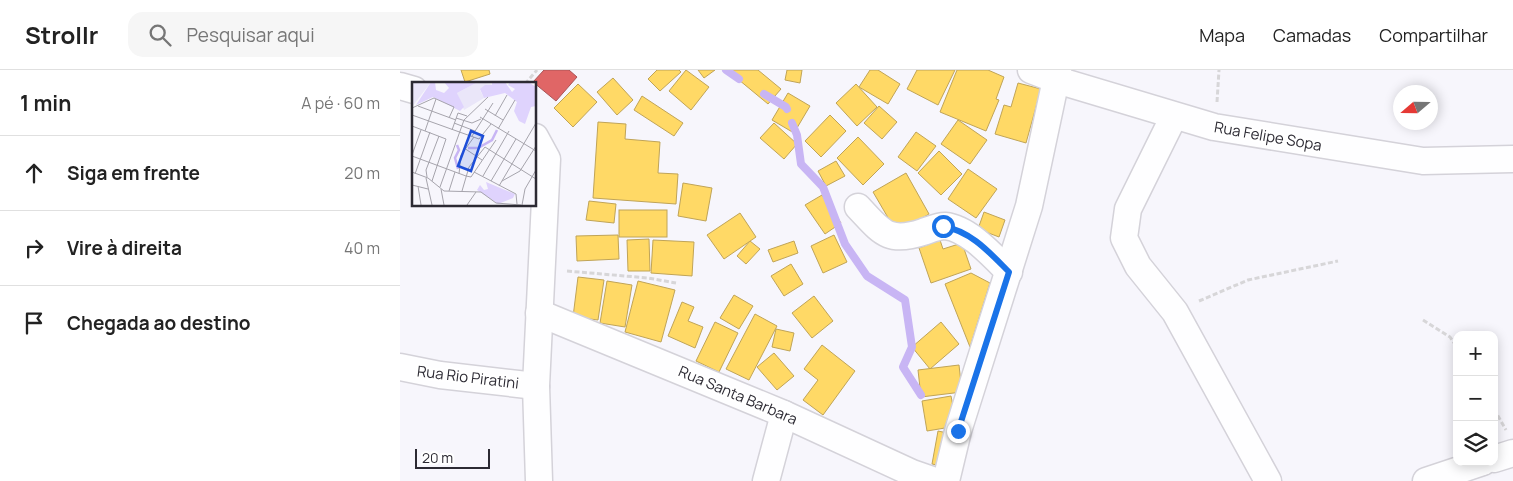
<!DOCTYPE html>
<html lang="pt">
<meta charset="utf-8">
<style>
:root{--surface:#fff;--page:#f6f6f6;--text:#222;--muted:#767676;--line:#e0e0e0}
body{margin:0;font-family:Manrope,sans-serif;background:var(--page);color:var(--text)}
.controls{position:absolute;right:15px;bottom:15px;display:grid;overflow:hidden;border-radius:10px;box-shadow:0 2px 12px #0003}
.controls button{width:45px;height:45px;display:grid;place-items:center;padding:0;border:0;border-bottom:1px solid var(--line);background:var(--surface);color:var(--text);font:25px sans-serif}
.compass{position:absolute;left:993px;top:15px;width:45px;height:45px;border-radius:50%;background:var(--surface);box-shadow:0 2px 12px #0003;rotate:250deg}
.scale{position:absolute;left:15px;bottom:12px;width:75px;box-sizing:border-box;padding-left:5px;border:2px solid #2c2a33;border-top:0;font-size:14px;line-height:18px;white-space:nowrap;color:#2c2a33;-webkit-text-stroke:4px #fff;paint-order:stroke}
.stop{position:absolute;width:15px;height:15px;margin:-11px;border:4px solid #1a73e8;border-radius:50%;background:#fff}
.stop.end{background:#1a73e8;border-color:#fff;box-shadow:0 1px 5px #0008}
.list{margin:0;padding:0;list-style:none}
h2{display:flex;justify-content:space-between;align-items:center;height:65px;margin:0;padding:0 20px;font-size:21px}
h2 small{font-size:16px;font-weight:400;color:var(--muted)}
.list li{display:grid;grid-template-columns:32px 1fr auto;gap:15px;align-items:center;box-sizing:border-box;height:75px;padding:0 20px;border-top:1px solid var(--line)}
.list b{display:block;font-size:19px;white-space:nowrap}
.list em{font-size:16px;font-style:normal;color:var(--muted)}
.icon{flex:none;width:28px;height:28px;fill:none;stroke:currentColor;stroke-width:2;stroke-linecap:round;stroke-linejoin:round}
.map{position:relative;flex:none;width:1113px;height:411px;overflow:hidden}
header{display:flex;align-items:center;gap:30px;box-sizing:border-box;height:70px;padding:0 25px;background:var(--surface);border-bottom:1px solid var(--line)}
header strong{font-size:24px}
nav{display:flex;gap:28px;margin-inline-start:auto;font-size:18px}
.search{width:350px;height:45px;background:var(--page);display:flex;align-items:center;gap:12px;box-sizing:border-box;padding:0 18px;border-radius:15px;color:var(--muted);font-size:19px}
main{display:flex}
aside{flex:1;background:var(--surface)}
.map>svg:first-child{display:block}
.homes{fill:#ffd966;stroke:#c0a457}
.shops{fill:#e06666;stroke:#aa5457}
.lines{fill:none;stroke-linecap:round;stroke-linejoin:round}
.stream{stroke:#c8b5f4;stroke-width:8}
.minor-casing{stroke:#d4d2d9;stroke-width:29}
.path{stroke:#d7d6d8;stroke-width:3;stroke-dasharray:5 2.5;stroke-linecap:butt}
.minor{stroke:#fefeff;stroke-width:26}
.route{stroke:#1a73e8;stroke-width:6}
.labels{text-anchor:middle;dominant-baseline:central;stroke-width:5;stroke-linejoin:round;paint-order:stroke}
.street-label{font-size:15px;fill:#2c2a33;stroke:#fff}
.inset-river{fill:none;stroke:#c8b5f4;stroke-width:2.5}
.inset-road{fill:none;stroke:#a6a4ac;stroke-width:1}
.view{fill:#1d4ed8;fill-opacity:0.15;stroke:#1d4ed8;stroke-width:2.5}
.inset-edge{fill:none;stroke:#2c2a33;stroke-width:2.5}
</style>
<header>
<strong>Strollr</strong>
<div class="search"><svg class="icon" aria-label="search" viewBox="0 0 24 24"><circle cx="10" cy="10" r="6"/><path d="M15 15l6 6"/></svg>Pesquisar aqui</div>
<nav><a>Mapa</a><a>Camadas</a><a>Compartilhar</a></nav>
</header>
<main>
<aside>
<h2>1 min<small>A pé · 60 m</small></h2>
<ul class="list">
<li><svg class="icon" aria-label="ahead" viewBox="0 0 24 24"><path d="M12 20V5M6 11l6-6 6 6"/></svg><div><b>Siga em frente</b></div><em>20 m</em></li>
<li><svg class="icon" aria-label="right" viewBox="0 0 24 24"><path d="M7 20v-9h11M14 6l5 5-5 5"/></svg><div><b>Vire à direita</b></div><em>40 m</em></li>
<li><svg class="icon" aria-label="arrive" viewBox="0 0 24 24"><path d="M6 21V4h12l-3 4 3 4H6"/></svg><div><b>Chegada ao destino</b></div></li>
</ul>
</aside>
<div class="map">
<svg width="1113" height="411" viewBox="0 0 1113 411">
<rect width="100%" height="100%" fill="#f7f6fc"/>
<g class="homes">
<path d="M61 0H89L90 4 65 12Z"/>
<path d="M257 0H279L281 2 260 21 248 9Z"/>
<path d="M286 0 309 17 291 40 269 21Z"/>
<path d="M298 0H315L304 8Z"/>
<path d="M327 0H358L381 19 368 34Z"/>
<path d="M387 0H402L400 13 385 10Z"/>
<path d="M470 0H478L500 14 488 34 459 17Z"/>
<path d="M517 0H555L538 35 507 19Z"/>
<path d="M557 0H588L604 7 596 29 599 30 586 61 540 42Z"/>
<path d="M213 8 233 30 217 45 197 22Z"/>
<path d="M618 13 641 19 626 73 595 64 604 35 611 37Z"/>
<path d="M178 14 197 32 173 57 154 38Z"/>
<path d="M456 14 477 37 457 56 436 33Z"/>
<path d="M388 23 410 36 394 63 372 50Z"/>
<path d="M242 26 283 53 274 66 234 40Z"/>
<path d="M479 36 497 52 482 69 464 53Z"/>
<path d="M430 45 446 61 421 87 405 71Z"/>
<path d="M558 50 587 70 570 94 541 74Z"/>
<path d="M198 52 226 54 225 69 260 72 258 103 278 104 276 134 193 128Z"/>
<path d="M374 53 397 74 384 89 360 68Z"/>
<path d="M516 62 536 76 517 101 498 87Z"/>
<path d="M458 67 484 94 463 115 437 88Z"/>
<path d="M539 81 562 104 541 125 518 103Z"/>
<path d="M436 91 445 106 426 116 418 101Z"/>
<path d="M568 99 597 119 576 148 548 129Z"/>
<path d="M506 103 529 144 497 163 473 122Z"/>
<path d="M283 113 312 118 306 151 278 146Z"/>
<path d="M422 125 441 153 425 164 405 135Z"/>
<path d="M189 131 216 134 214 153 186 150Z"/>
<rect x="219" y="140" width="48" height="27"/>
<path d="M584 142 605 150 599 167 578 159Z"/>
<path d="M340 143 356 167 324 189 307 165Z"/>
<path d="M218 165 219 189 177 191 176 166Z"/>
<path d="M434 165 447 192 423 203 411 176Z"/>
<path d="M249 169 250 201H228L227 170Z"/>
<path d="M253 170 294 172 292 206 251 203Z"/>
<path d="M540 170 543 179 562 173 571 199 531 213 519 178Z"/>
<path d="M350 171 360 179 346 194 337 186Z"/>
<path d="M394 171 398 183 373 192 368 180Z"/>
<path d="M391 194 403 214 384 226 371 206Z"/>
<path d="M571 203 590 213 570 277 545 214Z"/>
<path d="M178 207 204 210 198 250 173 247Z"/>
<path d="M207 211 232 215 225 257 200 253Z"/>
<path d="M238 211 275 220 261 272 225 262Z"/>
<path d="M334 225 353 236 339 259 320 248Z"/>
<path d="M414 226 433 251 412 268 392 243Z"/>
<path d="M282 232 294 237 288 251 303 257 295 278 268 266Z"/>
<path d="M355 244 377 256 349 310 326 299Z"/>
<path d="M315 252 338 263 319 302 296 291Z"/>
<path d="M541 252 559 274 530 299 512 277Z"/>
<path d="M376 259 394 263 390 281 372 277Z"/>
<path d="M422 275 455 301 423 345 403 330 418 310 404 299Z"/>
<path d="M374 283 394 306 377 320 357 297Z"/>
<path d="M559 295 562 322 521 327 518 300Z"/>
<path d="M551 326 557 356 527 361 522 331Z"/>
<path d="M538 361 552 364 546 397 532 394Z"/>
</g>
<path class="shops" d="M144 0H169L177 7 156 31 133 12Z"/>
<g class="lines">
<g class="stream">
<path d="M326 0 339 9"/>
<path d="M364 24 386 37 387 39"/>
<path d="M392 53 397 65 401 94 423 117 445 174 467 206 505 230 512 277 503 297 521 325"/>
</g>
<defs>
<g id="minor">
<path d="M631 0 657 10 814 57 1023 91 1113 89"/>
<path d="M0 16 14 20"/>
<path d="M774 46 728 139 724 168 738 196 775 242 868 411"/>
<path d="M135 67 147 89 136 316 139 411"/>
<path d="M458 137C481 161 487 174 523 162 529 160 538 156 545 156 568 158 593 186 609 202"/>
<path d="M139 243 384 344 512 403 535 411"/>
<path d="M0 297 40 305 136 316"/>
<path d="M1094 389 1113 383"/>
<path d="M366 411 384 344"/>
<path d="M546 411 558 361 629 136 658 0"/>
<path d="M1026 411 1083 392"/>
</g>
</defs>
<use href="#minor" class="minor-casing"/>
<g class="path">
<path d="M125 14 137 0"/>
<path d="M817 32 819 0"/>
<path d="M167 201 248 208 276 213"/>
<path d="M799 231 848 210 938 191"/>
<path d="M1023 250 1050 267 1057 277"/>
<path d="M1094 339 1106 360"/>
</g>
<use href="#minor" class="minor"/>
</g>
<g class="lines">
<path class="route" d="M543 156C572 162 589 182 609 202L558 361"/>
</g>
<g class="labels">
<g class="street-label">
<text transform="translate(868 66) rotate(10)">Rua Felipe Sopa</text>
<text transform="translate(68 307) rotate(7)">Rua Rio Piratini</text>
<text transform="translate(338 325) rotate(23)">Rua Santa Barbara</text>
</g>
</g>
<g transform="translate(12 12)">
<rect width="124" height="124" fill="#f7f6fc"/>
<path d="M0 0H19L0 25ZM66 0 81 2 68 8 72 16 52 28 45 11Z" fill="#eae6f9"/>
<path d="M19 0H23L24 8 32 11 37 6 32 0H66L45 11 52 25 48 29 21 15 4 23ZM80 0H93L100 10 103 7 96 3 98 0 118 1 124 5V24L119 25 113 42 107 39 102 29 105 20 93 11 72 16 68 7 73 3H80ZM74 100 103 112 101 116 86 122 65 108 68 103 72 108 76 107Z" fill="#dfd3fd"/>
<path class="inset-river" d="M45 63 47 68 43 76 46 87M56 66H66L80 58 85 48"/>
<path class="inset-road" d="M6 24 44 38M0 26 22 16 42 25 37 36M73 27 91 38M0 33 67 57 79 42M83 34 95 13M68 35 124 69M44 36 60 41 69 37M42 41 63 49M0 44 34 57 20 99M86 47 103 18M40 48 46 31 55 34M13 49 24 17M60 54 81 21M52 66 70 78M0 73 9 48M0 74 54 94M0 90 16 96 32 109 69 110 84 121 109 123M62 90 104 112 105 122M3 92 18 50M47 92 49 73 62 55M54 94 59 95 84 58M71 94 97 49M15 95 14 88 27 54M14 96 20 123M79 99 104 57M90 99 108 89 124 64M0 103 16 107M6 104 9 123M87 104 124 41M28 105 52 38 76 15M29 107 32 123M37 109 43 90M50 109 57 85 73 65 124 97M55 123 64 110M110 123 113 107 124 88"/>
<path class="view" d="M59 49 71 54 59 89 46 84Z"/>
<rect width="124" height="124" class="inset-edge"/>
</g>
</svg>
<div class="controls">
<button>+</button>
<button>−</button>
<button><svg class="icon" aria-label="layers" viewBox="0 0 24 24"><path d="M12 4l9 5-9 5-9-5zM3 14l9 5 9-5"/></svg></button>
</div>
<svg class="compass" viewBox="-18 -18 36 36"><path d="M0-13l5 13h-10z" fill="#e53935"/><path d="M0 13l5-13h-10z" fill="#767676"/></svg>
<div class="scale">20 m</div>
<div class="stop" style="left:543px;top:156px"></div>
<div class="stop end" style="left:558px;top:361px"></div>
</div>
</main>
